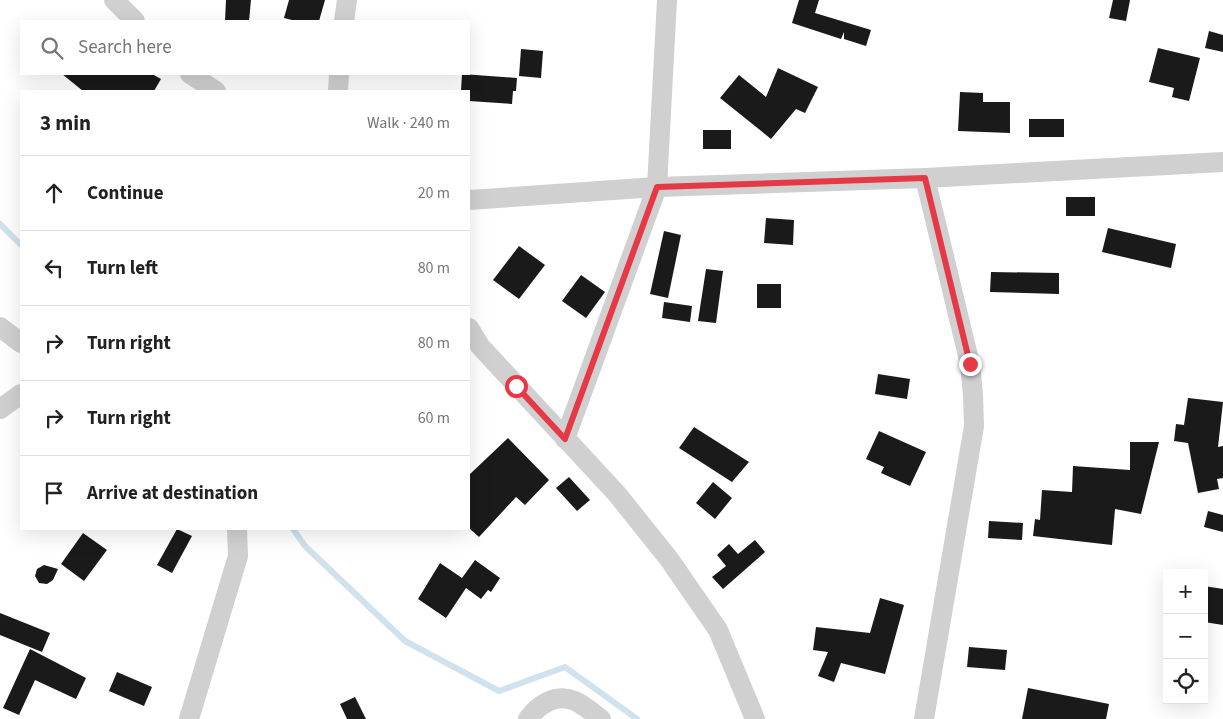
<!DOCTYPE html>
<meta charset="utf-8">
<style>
:root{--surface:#fff;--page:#f6f6f6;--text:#222;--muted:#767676;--line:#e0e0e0}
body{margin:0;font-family:"Source Sans 3",sans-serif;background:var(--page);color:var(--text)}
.controls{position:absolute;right:15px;bottom:15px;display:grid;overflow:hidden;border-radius:0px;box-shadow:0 5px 20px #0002}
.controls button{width:45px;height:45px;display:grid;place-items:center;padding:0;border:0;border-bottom:1px solid var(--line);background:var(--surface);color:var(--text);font:25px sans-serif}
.stop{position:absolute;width:15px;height:15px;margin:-11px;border:4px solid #e63946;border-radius:50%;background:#fff}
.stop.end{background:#e63946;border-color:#fff;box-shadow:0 1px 5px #0008}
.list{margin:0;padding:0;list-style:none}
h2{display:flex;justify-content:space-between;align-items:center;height:65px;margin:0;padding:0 20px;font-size:21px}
h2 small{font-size:16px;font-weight:400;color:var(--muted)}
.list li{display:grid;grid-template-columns:32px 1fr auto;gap:15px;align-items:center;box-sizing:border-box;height:75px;padding:0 20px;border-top:1px solid var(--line)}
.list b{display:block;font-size:19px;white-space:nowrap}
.list em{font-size:16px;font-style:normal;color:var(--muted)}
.icon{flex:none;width:28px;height:28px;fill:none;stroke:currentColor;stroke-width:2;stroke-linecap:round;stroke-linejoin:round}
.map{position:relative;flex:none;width:1223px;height:719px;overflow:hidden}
.search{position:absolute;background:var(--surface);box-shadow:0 5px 20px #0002;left:20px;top:20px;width:450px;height:55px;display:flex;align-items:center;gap:12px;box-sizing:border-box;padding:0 18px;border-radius:0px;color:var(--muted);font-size:19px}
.panel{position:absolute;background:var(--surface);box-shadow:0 5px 20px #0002;left:20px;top:90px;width:450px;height:440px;border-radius:0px}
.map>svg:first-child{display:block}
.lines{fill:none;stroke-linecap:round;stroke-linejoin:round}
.stream{stroke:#cfe2ee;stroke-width:6}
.building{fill:#1a1a1a}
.street{stroke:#d0d0d0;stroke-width:20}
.route{stroke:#e63946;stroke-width:6}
</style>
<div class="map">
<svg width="1223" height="719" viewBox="0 0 1223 719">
<rect width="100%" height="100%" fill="#fff"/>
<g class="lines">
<g class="stream">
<path d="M0 224 21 245"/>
<path d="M293 529 305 546 405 641 499 691 565 667 637 719"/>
</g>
</g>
<g class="building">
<path d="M226 0H251L249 21H225Z"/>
<path d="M289 0H325L319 21H296L284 18Z"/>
<path d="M799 0H819L815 13 871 30 866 46 844 39V32L841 39 792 23Z"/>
<path d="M1113 0H1130L1126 21 1109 18Z"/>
<path d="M1209 31 1223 35V52L1205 48Z"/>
<path d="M1158 48 1200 58 1189 101 1172 97 1174 88 1149 82Z"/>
<path d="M521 49 543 51 541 78 519 76Z"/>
<path d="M778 68 818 87 805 113 796 109 771 139 720 98 739 75 766 97Z"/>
<path d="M62 74H152L161 79 154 91H83Z"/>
<path d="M462 74 517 78 516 91H513L512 104 469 101V91H461Z"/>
<path d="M960 92 983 93V102H1010V133L958 131Z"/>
<rect x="1029" y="119" width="35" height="18"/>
<rect x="703" y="130" width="28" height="19"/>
<rect x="1066" y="197" width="29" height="19"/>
<path d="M766 218 794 220 793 245 764 243Z"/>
<path d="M1108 228 1176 244 1171 268 1102 252Z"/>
<path d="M664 231 681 235 668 298 650 294Z"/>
<path d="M519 246 545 265 519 299 493 280Z"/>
<path d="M706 269 723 271 716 323 698 321Z"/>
<path d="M991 272 1059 273V294L990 292Z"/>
<path d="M581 275 605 292 586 318 562 301Z"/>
<rect x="757" y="284" width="24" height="24"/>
<path d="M664 302 692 306 690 322 662 318Z"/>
<path d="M878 374 910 379 907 399 875 394Z"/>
<path d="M1188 398 1223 402 1218 447 1223 446V478L1217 479 1219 489 1198 493 1188 443 1174 441 1176 424 1184 425Z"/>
<path d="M694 427 749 462 732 482 679 448Z"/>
<path d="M879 431 926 452 910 486 881 473 884 467 866 459Z"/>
<path d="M508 438 549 480 525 505 516 497 479 537 469 528V475Z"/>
<path d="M1130 442H1159L1141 514 1115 509 1112 545 1033 536 1035 519 1040 520 1042 490 1072 492 1073 466 1130 470Z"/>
<path d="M569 477 590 500 577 511 556 488Z"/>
<path d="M713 482 732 498 715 519 696 503Z"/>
<path d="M1208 511 1223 515V532L1204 527Z"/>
<path d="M989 521 1023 523 1022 540 988 538Z"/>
<path d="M177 529 192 536 172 573 157 565Z"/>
<path d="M83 533 107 550 84 581 61 564Z"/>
<path d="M755 540 765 552 723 589 712 577 726 566 717 555 729 544 738 554Z"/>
<path d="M475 560 500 578 491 592 488 590 481 599 466 588 446 618 418 599 440 563 462 578Z"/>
<path d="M44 565 58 569 53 580 47 584 39 583 35 576 37 569Z"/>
<path d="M1204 586 1223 589V625L1204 622Z"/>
<path d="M880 598 904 605 885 674 841 663 834 682 818 676 828 652 813 650 816 627 870 633Z"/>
<path d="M0 613 50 633 42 652 0 635Z"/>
<path d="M969 647 1007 650 1005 670 967 667Z"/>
<path d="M30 649 86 678 76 699 35 680 19 715 3 708Z"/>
<path d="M117 672 152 687 144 706 109 691Z"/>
<path d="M1028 688 1109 704 1106 719H1022Z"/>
<path d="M355 697 366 719H347L340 704Z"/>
</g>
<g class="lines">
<g class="street">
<path d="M114 0 135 21"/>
<path d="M344 21 347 0"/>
<path d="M190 74 216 91"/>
<path d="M338 91 339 74"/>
<path d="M469 200 657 187 925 178 1223 162"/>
<path d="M0 327 21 343"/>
<path d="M469 328 480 346 617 494 669 559 718 630 755 719"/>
<path d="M0 409 21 394"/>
<path d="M565 439 657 187 667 0"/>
<path d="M189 719 238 556 237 529"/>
<path d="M528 719C539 704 556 693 575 701 584 705 593 713 601 719"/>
<path d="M924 719 974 426 973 395 970 364 925 178"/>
</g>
</g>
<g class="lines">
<path class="route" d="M516 386 565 439 657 187 925 178 970 364"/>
</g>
</svg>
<div class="controls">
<button>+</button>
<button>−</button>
<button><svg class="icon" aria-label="locate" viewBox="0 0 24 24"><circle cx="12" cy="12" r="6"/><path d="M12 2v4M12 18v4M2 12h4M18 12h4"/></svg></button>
</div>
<div class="stop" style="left:516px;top:386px"></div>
<div class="stop end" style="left:970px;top:364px"></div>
<div class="search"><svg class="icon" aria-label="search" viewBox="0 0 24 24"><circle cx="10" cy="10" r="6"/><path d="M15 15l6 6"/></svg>Search here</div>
<section class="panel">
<h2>3 min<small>Walk · 240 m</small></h2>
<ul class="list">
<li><svg class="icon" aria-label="ahead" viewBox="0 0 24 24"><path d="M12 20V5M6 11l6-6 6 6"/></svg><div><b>Continue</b></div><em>20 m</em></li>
<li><svg class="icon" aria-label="left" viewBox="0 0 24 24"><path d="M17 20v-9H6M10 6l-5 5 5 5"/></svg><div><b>Turn left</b></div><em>80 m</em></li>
<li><svg class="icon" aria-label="right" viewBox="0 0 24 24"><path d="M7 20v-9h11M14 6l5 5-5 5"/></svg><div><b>Turn right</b></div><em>80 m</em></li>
<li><svg class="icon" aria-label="right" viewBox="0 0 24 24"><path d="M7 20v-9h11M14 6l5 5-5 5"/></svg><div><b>Turn right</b></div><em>60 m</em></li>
<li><svg class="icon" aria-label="arrive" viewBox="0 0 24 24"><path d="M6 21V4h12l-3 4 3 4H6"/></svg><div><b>Arrive at destination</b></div></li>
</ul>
</section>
</div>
